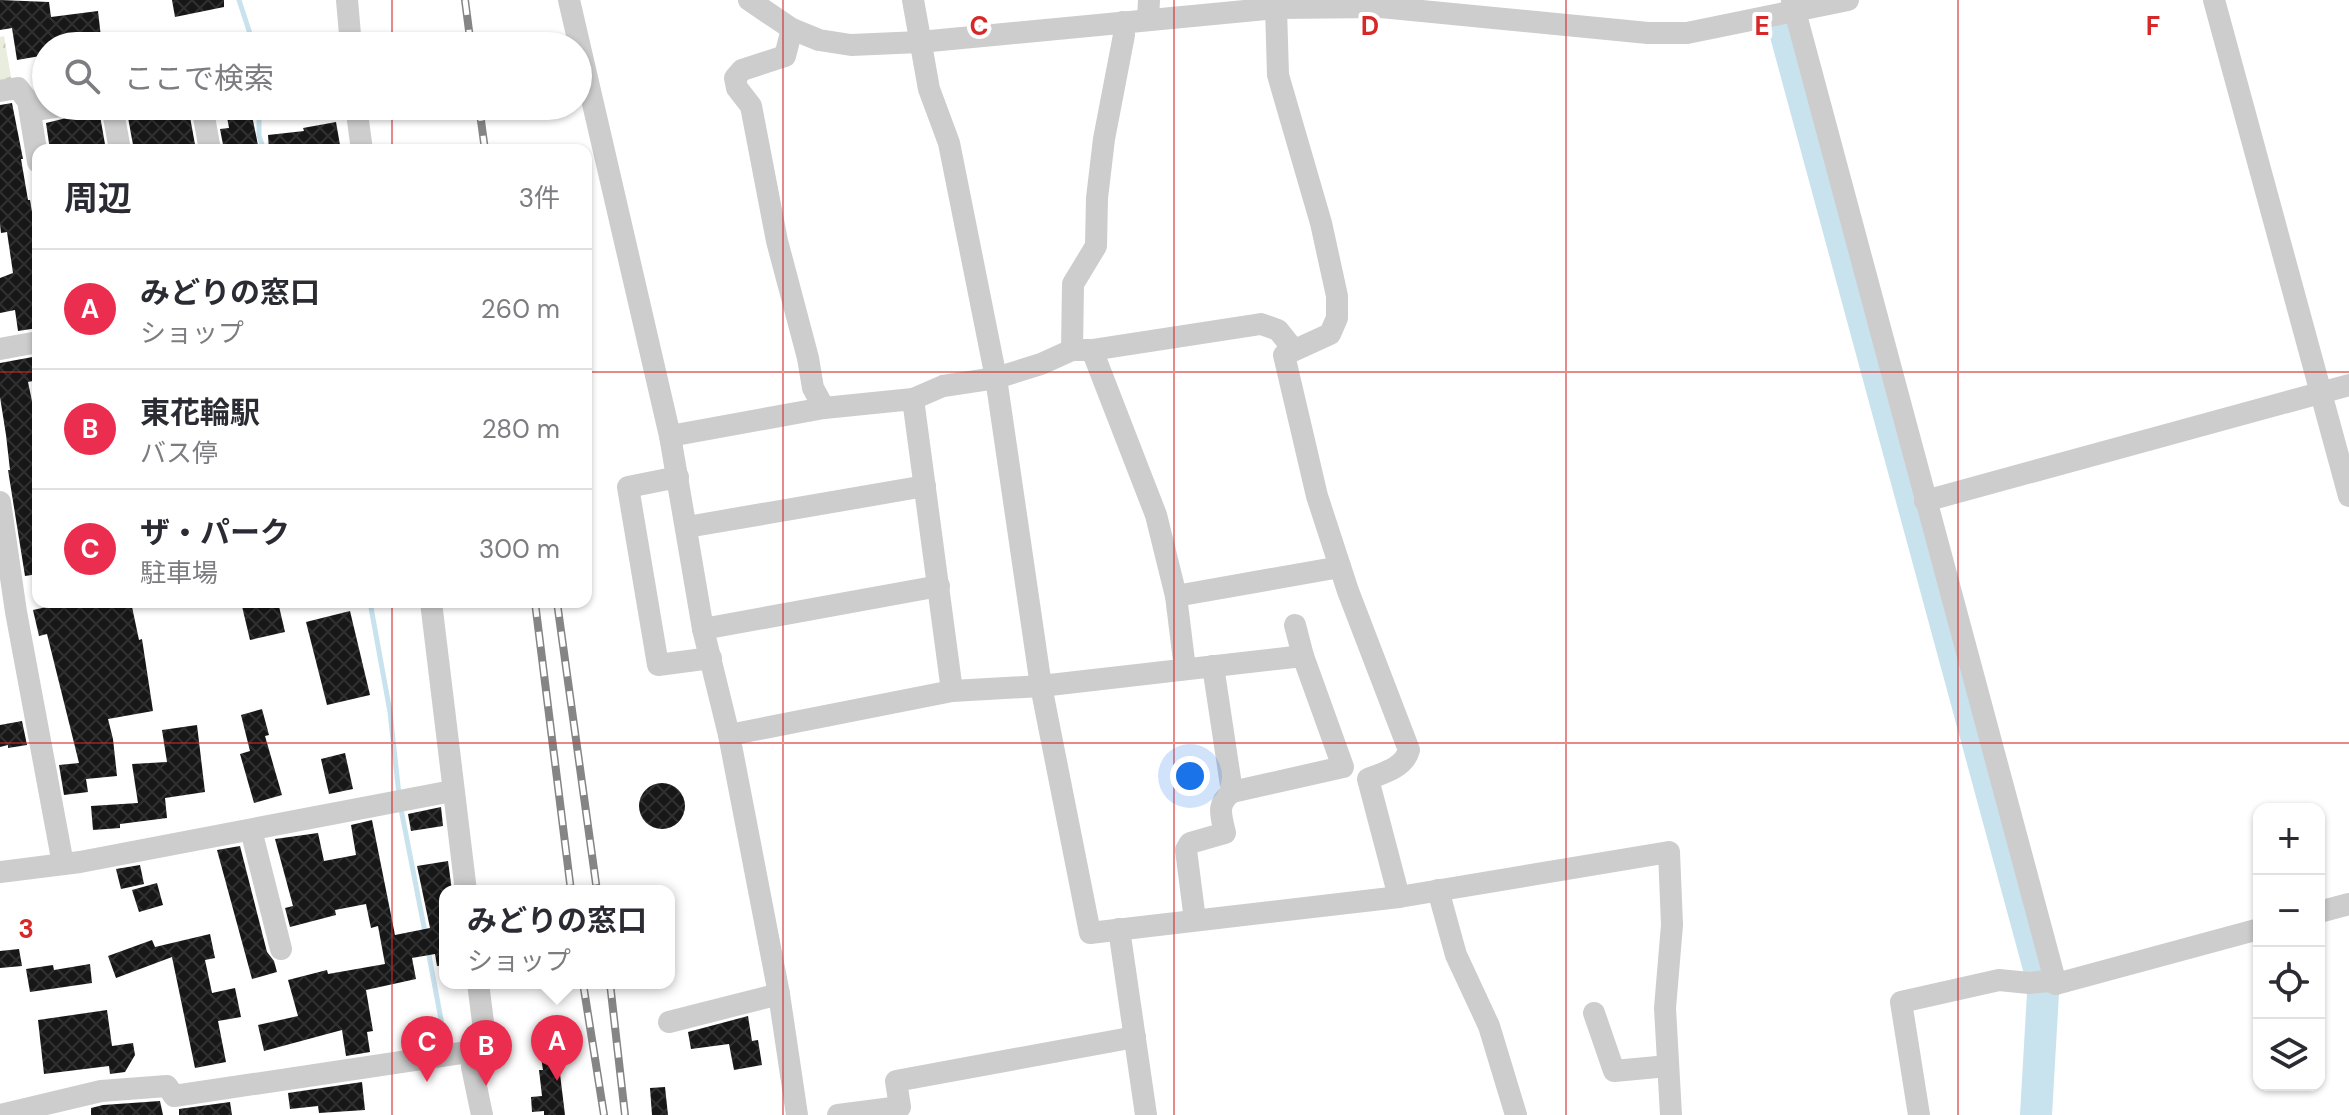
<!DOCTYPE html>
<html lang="ja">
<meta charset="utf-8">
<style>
:root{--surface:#fff;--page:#f2f2f3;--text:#2b2b33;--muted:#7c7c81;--line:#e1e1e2;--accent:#eb2e4f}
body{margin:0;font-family:"DM Sans","Noto Sans JP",sans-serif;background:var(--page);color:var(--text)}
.controls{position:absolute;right:24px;bottom:24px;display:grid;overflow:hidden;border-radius:16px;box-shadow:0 2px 6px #0004}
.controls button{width:72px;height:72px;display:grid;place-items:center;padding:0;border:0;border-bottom:2px solid var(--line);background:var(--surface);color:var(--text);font:40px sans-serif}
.you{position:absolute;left:1190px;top:776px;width:28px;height:28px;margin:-20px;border:6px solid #fff;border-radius:50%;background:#1a73e8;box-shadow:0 0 0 12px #1a73e833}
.badge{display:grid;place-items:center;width:52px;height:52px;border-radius:50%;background:var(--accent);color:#fff;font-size:26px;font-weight:700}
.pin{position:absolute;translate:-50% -66px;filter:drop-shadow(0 2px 4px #0008)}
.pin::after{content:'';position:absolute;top:42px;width:28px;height:24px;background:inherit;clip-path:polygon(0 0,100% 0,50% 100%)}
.popup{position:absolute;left:439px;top:885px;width:236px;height:104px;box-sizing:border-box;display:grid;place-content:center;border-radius:16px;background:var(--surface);filter:drop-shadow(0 2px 6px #0005);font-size:26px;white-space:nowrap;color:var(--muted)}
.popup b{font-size:30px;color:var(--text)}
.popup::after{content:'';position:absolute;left:50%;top:100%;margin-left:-16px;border:16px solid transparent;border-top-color:var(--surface)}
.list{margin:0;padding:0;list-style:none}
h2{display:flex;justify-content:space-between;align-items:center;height:104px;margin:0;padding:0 32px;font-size:34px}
h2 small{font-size:26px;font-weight:400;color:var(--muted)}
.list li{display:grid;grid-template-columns:52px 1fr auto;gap:24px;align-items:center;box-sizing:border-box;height:120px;padding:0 32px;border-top:2px solid var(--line)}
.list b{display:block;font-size:30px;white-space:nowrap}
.list p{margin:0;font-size:26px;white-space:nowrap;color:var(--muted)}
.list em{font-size:26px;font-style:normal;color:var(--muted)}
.icon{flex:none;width:44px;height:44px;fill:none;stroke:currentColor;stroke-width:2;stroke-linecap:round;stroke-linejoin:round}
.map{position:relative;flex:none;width:2349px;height:1115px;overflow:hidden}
.search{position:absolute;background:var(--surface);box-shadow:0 2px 6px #0004;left:32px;top:32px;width:560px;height:88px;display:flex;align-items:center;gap:20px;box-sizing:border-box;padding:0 28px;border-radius:44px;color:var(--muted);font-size:30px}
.panel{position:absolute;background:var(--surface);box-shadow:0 2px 6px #0004;left:32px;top:144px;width:560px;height:464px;border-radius:16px}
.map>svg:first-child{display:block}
.park{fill:url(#park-crowns)}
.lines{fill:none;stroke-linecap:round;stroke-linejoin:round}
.stream{stroke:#c9e3ee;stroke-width:5}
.river{stroke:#c9e3ee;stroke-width:32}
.building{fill:url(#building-cross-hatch)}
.minor{stroke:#cdcdcd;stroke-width:22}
.rail-casing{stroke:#858585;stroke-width:8}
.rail{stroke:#fff;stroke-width:5;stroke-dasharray:15;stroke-linecap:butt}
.grid{fill:none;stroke:#d62828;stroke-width:2;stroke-opacity:0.55}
.grid-label{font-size:26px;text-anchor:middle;font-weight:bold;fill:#d62828;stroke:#fff;stroke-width:8;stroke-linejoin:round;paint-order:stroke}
</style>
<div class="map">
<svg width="2349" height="1115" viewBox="0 0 2349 1115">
<defs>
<pattern id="park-crowns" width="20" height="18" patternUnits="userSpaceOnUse" patternTransform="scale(2)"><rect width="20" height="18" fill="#e8edde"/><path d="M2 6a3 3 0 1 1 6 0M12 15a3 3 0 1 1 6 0" fill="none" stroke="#c7ccbf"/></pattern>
<pattern id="building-cross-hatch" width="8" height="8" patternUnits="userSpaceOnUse" patternTransform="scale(2)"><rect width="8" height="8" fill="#171717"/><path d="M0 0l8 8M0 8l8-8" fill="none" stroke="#303030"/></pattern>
</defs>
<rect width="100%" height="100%" fill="#fff"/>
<path class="park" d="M4 36 12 83 0 85V37Z"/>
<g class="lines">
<g class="stream">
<path d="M239 0 254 46"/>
<path d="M259 106V136L264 150"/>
<path d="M370 602 390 712 399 795"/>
<path d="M401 809 425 932"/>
<path d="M428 950 446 1046"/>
</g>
<path class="river" d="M1786 35 2040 972 2043 993 2036 1115"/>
</g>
<g class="building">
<path d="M0 0 49 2 51 17 98 11 102 46H46V55L17 60 12 28 0 30Z"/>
<path d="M172 0H224V7L175 17Z"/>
<path d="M12 103 23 159H21L28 200H30L36 236 38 235V328L18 331 15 310 0 313V278L13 273 7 232 1 233 0 224V105Z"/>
<path d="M136 106H188L196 150H134L126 107Z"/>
<path d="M225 106H250L258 145 224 150 220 129 229 128Z"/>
<path d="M99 110 106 150H50L46 123Z"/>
<path d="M336 122 340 145 311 150H269L268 135 304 131 303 128Z"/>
<path d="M38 356V380L28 382 38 430V574L25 576 8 470H10L6 435 0 397V363Z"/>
<path d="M69 602H131L139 640 142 639 153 711 108 719 113 739 117 776 86 779 88 792 64 795 59 765 79 763 47 634 39 636 33 610Z"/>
<path d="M241 602H278L285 632 250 640Z"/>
<path d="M350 611 370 695 327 705 306 622Z"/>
<path d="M262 709 269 735 265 736 282 795 254 803 240 754 250 751 241 715Z"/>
<path d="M22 721 27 745 8 748V745L0 747V725Z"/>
<path d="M197 725 205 792 165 798 167 818 120 824V828L93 830 91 806 138 803 132 764 167 762 162 730Z"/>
<path d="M345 753 353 789 329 794 321 759Z"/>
<circle cx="662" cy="806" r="23"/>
<path d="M441 807 443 826 411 831 408 814Z"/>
<path d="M372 820 395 935 430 928 417 866 448 861 452 891H445V966H437L435 954 412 958 416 979 366 990 373 1031 367 1032 370 1052 346 1056 342 1030 264 1051 258 1025 298 1016 288 980 327 970 328 974 385 964 378 926 371 928 366 904 335 910 336 915 290 927 285 908 293 906 275 839 318 833 324 861 356 855 351 825Z"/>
<path d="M240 846 267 952 274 961 277 972 252 979 217 850Z"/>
<path d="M140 865 144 884 121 889 116 869Z"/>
<path d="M157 883 163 905 139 912 132 890Z"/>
<path d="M210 934 215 958 205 960 212 993 235 988 241 1017 218 1021 226 1062 195 1068 172 957 116 978 108 956 152 940 155 947Z"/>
<path d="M19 949 22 966 0 968V951Z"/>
<path d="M90 964 92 983 30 992 26 969 53 965 54 970Z"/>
<path d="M107 1010 112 1046 133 1043 135 1055 125 1072 110 1074 109 1066 44 1074 38 1020Z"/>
<path d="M748 1016 752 1041 758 1040 762 1065 734 1070 729 1044 691 1049 688 1032Z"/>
<path d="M557 1049 565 1115H544V1111L532 1112 531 1097 542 1096 539 1070H543L540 1051Z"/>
<path d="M362 1082 365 1110 319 1113 318 1106 290 1109 288 1093Z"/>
<path d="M665 1087 668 1115H652L650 1088Z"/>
<path d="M160 1101 163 1115H91V1108L103 1105Z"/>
<path d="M230 1102 232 1115H179V1109Z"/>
</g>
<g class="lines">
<g class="minor">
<path d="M347 0 351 46"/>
<path d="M569 0 670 436 703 629 729 735 779 994 797 1115"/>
<path d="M749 0 792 29 819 40 851 45 920 42 1276 8 1381 7 1648 33H1687L1848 0"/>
<path d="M913 0 929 89 949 143 996 378 1041 686 1090 933 1399 897 1669 852 1672 925 1665 1008 1671 1115"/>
<path d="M1792 0 2056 984"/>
<path d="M2214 0 2349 496"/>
<path d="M1276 8 1278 75 1321 223 1337 296V318L1330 334 1284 355 1317 496 1348 591 1409 750C1404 768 1383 773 1368 779L1399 897"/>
<path d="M1148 20 1149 0"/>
<path d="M792 29 785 56 742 70 735 78 737 88 751 106 777 241 808 358 813 388 824 408"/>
<path d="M0 91 18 88 28 101 38 162"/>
<path d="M112 106 120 150"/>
<path d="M202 106 210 150"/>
<path d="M356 106 362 150"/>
<path d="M30 111 62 106"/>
<path d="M0 349 38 342"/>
<path d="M1072 350 1073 284 1096 246 1097 198 1104 139 1124 35 1123 22"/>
<path d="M1092 350 1156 515 1176 596 1340 567"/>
<path d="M913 399 943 386 996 378 1041 364 1072 350H1092L1261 324 1278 330 1294 350"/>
<path d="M670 436 824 408 913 399 952 691"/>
<path d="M678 477 628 487 658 665 711 658"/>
<path d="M1925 501 2349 385"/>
<path d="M0 502 16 612 63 864"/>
<path d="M687 527 925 486"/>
<path d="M1176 596 1185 669"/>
<path d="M431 602 466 891"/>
<path d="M703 629 939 586"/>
<path d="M729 735 952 691 1041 686 1303 656"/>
<path d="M1232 792 1343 767 1303 656 1295 625"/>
<path d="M251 830 281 949"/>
<path d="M0 872 80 862 452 791"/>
<path d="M1438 890 1456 955 1489 1026 1516 1115"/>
<path d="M2319 912 2349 904"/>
<path d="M1195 920 1186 850 1190 843 1225 833C1221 815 1216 804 1232 792L1213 666"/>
<path d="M1119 929 1146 1115"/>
<path d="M478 983 484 1030 472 1067 482 1115"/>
<path d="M1594 1013 1614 1071 1668 1066"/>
<path d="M669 1022 779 994"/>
<path d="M0 1115 101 1091 167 1086 174 1096 461 1053 475 1057"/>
<path d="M838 1115 900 1107 896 1081 1135 1037"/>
<path d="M1919 1115 1901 1002 1999 980 2029 983 2048 981 2056 984 2259 929"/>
</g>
<defs>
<g id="rail">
<path d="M465 0 471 46"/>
<path d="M479 106 485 150"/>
<path d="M535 602 571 891"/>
<path d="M557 602 597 891"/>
<path d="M583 983 604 1115"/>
<path d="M610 983 625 1115"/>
</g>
</defs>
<use href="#rail" class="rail-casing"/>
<use href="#rail" class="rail"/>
</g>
<path class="grid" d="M392 0V46M783 0V1115M1174 0V1115M1566 0V1115M1958 0V1115M392 106V150M0 372H38M586 372H2349M392 602V1115M0 743H2349"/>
<g class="grid-label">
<text x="979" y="35">C</text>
<text x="1370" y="35">D</text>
<text x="1762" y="35">E</text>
<text x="2153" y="35">F</text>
<text x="26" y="938">3</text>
</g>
</svg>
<div class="controls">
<button>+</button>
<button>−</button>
<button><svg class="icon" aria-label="locate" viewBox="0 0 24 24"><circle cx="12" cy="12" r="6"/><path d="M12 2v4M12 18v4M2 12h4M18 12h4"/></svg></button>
<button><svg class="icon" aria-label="layers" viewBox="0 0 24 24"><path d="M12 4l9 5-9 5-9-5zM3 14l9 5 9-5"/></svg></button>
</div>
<div class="you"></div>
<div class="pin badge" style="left:557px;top:1081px">A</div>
<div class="popup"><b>みどりの窓口</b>ショップ</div>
<div class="pin badge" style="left:486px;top:1086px">B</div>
<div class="pin badge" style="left:427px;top:1082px">C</div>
<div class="search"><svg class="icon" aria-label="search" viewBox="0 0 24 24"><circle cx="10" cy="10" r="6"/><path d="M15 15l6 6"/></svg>ここで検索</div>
<section class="panel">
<h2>周辺<small>3件</small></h2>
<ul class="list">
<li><span class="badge">A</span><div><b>みどりの窓口</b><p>ショップ</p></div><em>260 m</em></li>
<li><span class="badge">B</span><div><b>東花輪駅</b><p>バス停</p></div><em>280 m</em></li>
<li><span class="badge">C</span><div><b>ザ・パーク</b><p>駐車場</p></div><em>300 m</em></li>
</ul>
</section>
</div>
